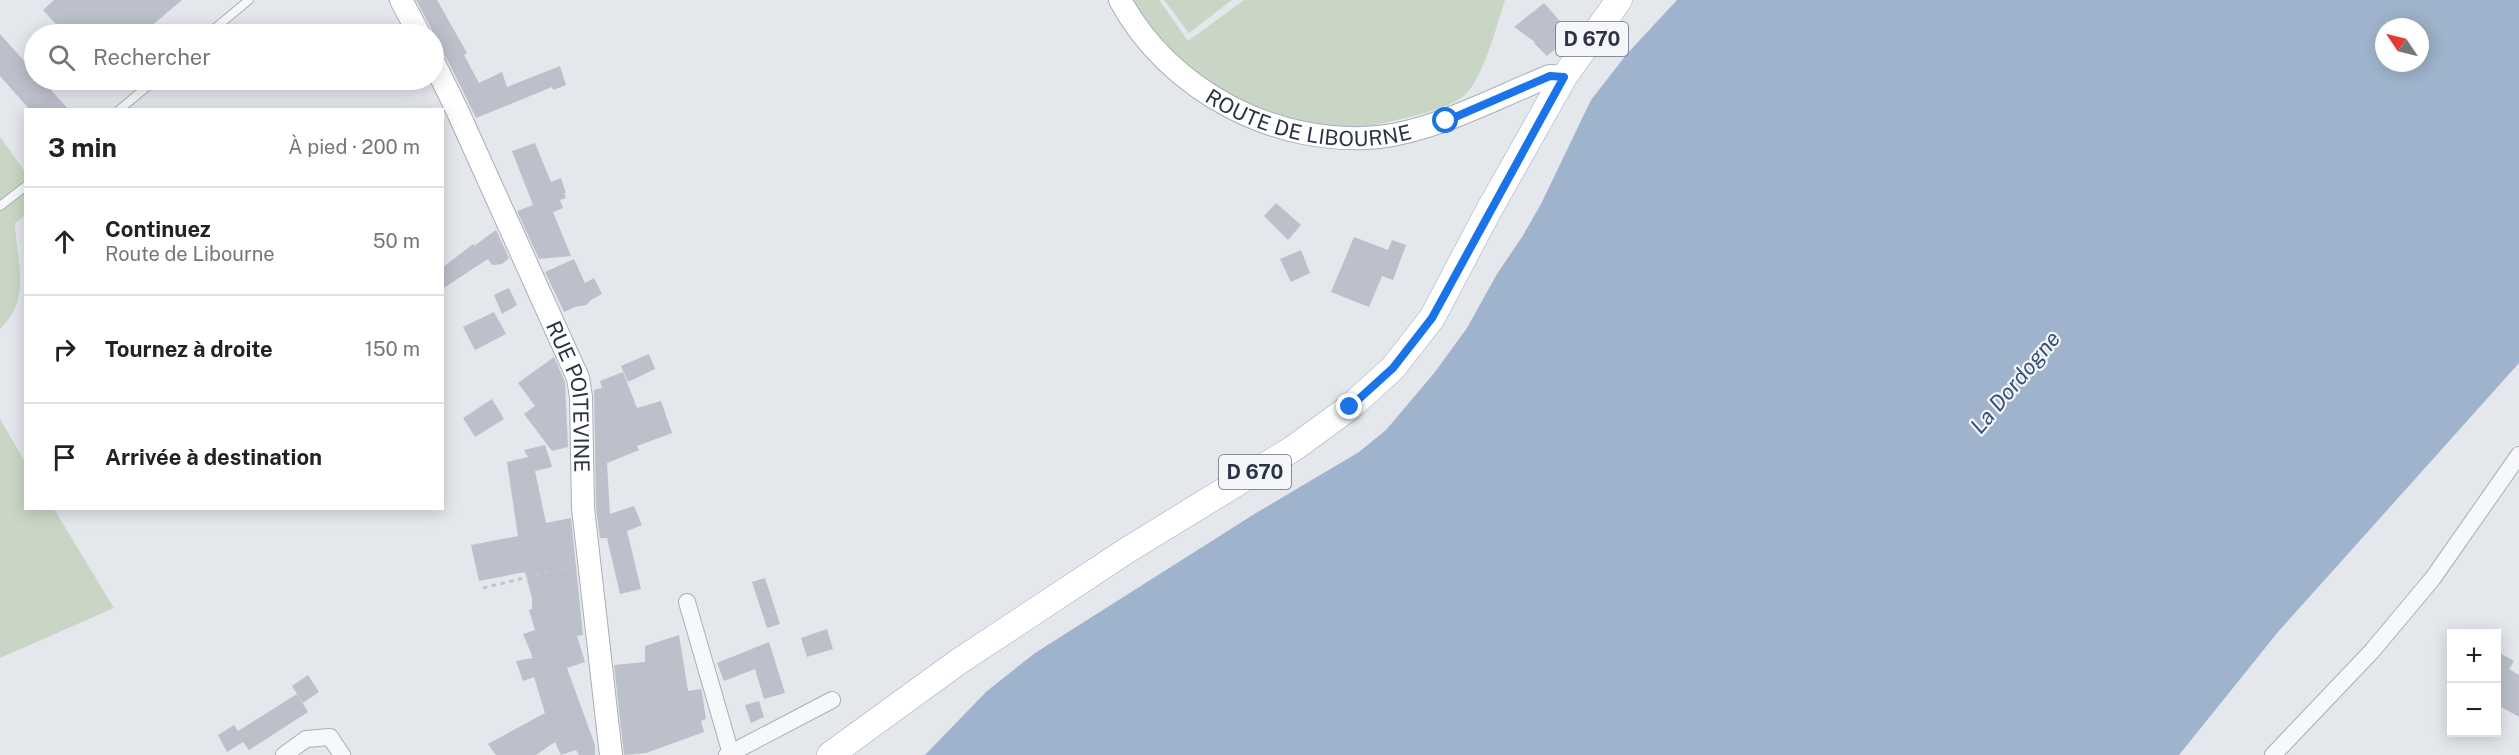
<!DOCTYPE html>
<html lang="fr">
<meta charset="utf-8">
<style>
:root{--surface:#fff;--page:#f6f6f6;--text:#222;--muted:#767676;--line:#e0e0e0}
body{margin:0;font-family:"Public Sans",sans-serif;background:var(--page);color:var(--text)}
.controls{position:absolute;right:18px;bottom:18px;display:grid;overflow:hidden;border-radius:0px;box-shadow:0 3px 15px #0003}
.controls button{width:54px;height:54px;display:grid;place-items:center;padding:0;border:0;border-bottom:2px solid var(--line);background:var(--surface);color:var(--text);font:30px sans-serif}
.compass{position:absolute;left:2375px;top:18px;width:54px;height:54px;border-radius:50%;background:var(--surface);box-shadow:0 3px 15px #0003;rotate:305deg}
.stop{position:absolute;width:18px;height:18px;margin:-14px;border:4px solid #1a73e8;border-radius:50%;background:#fff}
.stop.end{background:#1a73e8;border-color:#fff;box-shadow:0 2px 6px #0008}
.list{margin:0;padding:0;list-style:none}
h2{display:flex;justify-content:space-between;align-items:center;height:78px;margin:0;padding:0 24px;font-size:26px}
h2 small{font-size:20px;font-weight:400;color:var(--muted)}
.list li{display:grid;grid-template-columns:39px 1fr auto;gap:18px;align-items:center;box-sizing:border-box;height:108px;padding:0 24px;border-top:2px solid var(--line)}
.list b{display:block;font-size:22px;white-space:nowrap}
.list p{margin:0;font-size:20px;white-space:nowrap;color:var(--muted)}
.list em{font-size:20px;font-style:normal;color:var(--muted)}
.icon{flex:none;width:33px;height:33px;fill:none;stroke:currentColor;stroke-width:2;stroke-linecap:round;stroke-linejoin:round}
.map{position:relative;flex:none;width:2519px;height:755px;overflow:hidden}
.search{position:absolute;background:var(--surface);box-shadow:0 3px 15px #0003;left:24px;top:24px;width:420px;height:66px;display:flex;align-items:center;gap:15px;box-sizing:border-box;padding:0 21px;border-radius:33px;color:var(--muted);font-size:22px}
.panel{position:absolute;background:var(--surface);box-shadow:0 3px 15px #0003;left:24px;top:108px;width:420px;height:402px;border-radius:0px}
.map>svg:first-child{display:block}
.green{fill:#c9d6c5}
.water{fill:#9fb4cc;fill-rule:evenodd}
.building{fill:#bbc0ca}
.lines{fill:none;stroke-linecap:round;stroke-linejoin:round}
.lane-casing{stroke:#a9aeb7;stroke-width:10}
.street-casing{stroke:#a9aeb7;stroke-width:18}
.secondary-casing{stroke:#a9aeb7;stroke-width:24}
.primary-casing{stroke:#a3abb8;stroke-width:27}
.path{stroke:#c2c5cb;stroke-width:3;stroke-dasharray:4.5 4.5;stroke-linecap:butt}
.lane{stroke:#f7f8fa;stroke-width:8}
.street{stroke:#f7f8fa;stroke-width:16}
.secondary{stroke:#fff;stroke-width:22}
.primary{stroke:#fff;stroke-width:26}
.route{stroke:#1a73e8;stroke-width:8}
.labels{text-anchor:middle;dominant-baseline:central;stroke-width:4.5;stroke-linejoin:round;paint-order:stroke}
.shield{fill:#f4f6f9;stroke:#676e7b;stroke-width:1.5}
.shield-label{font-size:20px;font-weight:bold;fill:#2b3445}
.street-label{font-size:21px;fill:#2b3445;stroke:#f4f6f9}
.water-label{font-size:22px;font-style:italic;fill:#34527a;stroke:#f4f6f9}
</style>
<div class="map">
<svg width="2519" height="755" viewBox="0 0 2519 755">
<rect width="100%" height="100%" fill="#e4e7ec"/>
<g class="green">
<path d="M1132 0H1159L1188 41 1244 0H1505C1497 24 1482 85 1461 98 1447 108 1418 115 1401 119 1387 122 1371 127 1357 128 1322 129 1283 122 1250 109 1208 93 1152 40 1132 0Z"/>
<path d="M1164 0H1232L1189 33Z"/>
<path d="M0 137 26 173 25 215 15 223C16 263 33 297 0 329Z"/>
<path d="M0 419 25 462 26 508 54 509 114 608 0 658Z"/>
</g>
<path class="water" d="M1677 0H2519V363L2278 632 2179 755H925L987 691 1035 653 1256 513 1359 452 1386 430 1435 372 1467 328 1497 274 1522 237 1541 204 1591 100 1626 55ZM2384 27H2420V63H2384Z"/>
<g class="building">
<path d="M54 0H182L142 34H65L43 10Z"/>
<path d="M416 0H437L467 53 464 55 479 83 502 72 507 87 560 66 566 85 553 90 552 87 476 118 446 57 439 51 434 40 431 28Z"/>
<path d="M1544 3 1572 35 1547 56 1534 43 1535 42 1514 27Z"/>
<path d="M0 34 34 72V80H42L69 110H30L0 76Z"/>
<path d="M535 143 551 182 561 178 566 193H564L566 198 560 200 563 208 553 212 571 256 539 259 517 211 533 205 512 151Z"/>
<path d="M1276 203 1301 225 1288 240 1264 216Z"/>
<path d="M496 230 509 258 502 264 492 265 488 259 442 289V268L473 244 474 246Z"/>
<path d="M1354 237 1388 250 1392 240 1406 245 1393 280 1382 276 1369 307 1331 292Z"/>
<path d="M1301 250 1310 273 1291 282 1280 259Z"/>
<path d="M574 259 585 283 594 278 602 294 591 300 586 305 575 307 564 312 545 272Z"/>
<path d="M509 288 517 305 502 314 494 295Z"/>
<path d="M494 312 506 334 475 350 463 327Z"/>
<path d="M649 354 655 369 628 382 621 366Z"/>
<path d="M554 357 565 382 568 447 552 451 524 414 535 406 518 383Z"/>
<path d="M623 372 637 408 661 401 672 433 637 446 639 450 607 463 610 514 634 506 642 525 627 531 641 589 620 594 607 538H600L596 507 594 390 602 388 600 381Z"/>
<path d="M492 399 504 419 475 437 463 418Z"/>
<path d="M545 445 552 467 535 471 546 523 571 518 583 635 577 636 585 662 567 668 595 745V755H579L576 750 561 755 555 742 536 755H496L488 744 545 713 534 677 523 681 516 661 533 658 523 634 535 630 529 610 532 609V598L525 572 479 581 471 545 518 536 507 462 528 457 524 450Z"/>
<path d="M765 578 780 624 767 628 752 582Z"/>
<path d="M827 629 833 649 807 657 801 638Z"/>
<path d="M679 635 688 691 701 689 702 693 706 719 701 721 704 732 646 753 624 755 614 665 645 662V646Z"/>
<path d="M769 642 785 693 764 699 755 669 724 681 717 663Z"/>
<path d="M2496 651 2514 661 2509 669 2519 675V717L2496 704Z"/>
<path d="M308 675 319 692 303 703 292 686Z"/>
<path d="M297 694 308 712 249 750 243 742 227 752 218 735 234 725 238 731Z"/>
<path d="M759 701 764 717 751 723 745 705Z"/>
</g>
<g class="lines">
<defs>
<g id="lane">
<path d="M208 34 249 0"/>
<path d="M119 110 155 80"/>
<path d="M0 206 26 186"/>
</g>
<g id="street">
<path d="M687 602 731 754"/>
<path d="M284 755 306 739 330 737 342 755"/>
<path d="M727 755 832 700"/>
<path d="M2273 755 2372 651 2433 578 2519 455"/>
</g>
<g id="secondary">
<path d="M401 0 419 34"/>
<path id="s1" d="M1120 0C1169 91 1276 147 1379 137 1435 131 1497 97 1550 76L1564 77"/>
<path id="s2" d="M434 63 457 110 578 378 581 397 583 508 611 755"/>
</g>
<path id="primary" d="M830 755 958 662 1126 551 1294 448 1350 407 1393 368 1432 318 1489 210 1564 77 1619 0"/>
</defs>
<use href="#lane" class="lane-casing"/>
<use href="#street" class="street-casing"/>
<use href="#secondary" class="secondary-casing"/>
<use href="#primary" class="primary-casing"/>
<path class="path" d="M483 588 569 567"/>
<use href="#lane" class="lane"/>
<use href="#street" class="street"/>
<use href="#secondary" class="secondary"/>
<use href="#primary" class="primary"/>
</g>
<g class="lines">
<path class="route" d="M1350 407 1393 368 1432 318 1564 77 1550 76 1446 121"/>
</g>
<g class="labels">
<g class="shield">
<rect x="1556" y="22" width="72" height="34" rx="4.5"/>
<rect x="1219" y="455" width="72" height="34" rx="4.5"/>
</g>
<g class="shield-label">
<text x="1592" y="39">D 670</text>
<text x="1255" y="472">D 670</text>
</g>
<g class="street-label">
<text stroke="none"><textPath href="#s1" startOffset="236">ROUTE DE LIBOURNE</textPath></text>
<text stroke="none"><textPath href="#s2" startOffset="363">RUE POITEVINE</textPath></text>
</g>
<g class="water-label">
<text transform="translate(2015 382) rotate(-50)">La Dordogne</text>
</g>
</g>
</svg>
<div class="controls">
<button>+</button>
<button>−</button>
</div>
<svg class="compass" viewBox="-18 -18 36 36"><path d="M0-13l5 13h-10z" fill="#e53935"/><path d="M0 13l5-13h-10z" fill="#767676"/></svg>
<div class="stop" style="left:1446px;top:121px"></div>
<div class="stop end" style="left:1350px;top:407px"></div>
<div class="search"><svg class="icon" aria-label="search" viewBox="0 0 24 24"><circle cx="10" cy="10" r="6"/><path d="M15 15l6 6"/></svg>Rechercher</div>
<section class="panel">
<h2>3 min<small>À pied · 200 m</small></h2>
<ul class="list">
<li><svg class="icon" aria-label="ahead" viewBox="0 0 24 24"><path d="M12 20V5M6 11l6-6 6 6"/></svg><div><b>Continuez</b><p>Route de Libourne</p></div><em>50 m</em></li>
<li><svg class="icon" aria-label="right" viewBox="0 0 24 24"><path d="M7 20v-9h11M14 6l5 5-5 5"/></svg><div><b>Tournez à droite</b></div><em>150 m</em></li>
<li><svg class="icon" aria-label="arrive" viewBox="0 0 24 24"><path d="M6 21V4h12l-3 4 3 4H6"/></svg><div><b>Arrivée à destination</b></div></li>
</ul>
</section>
</div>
